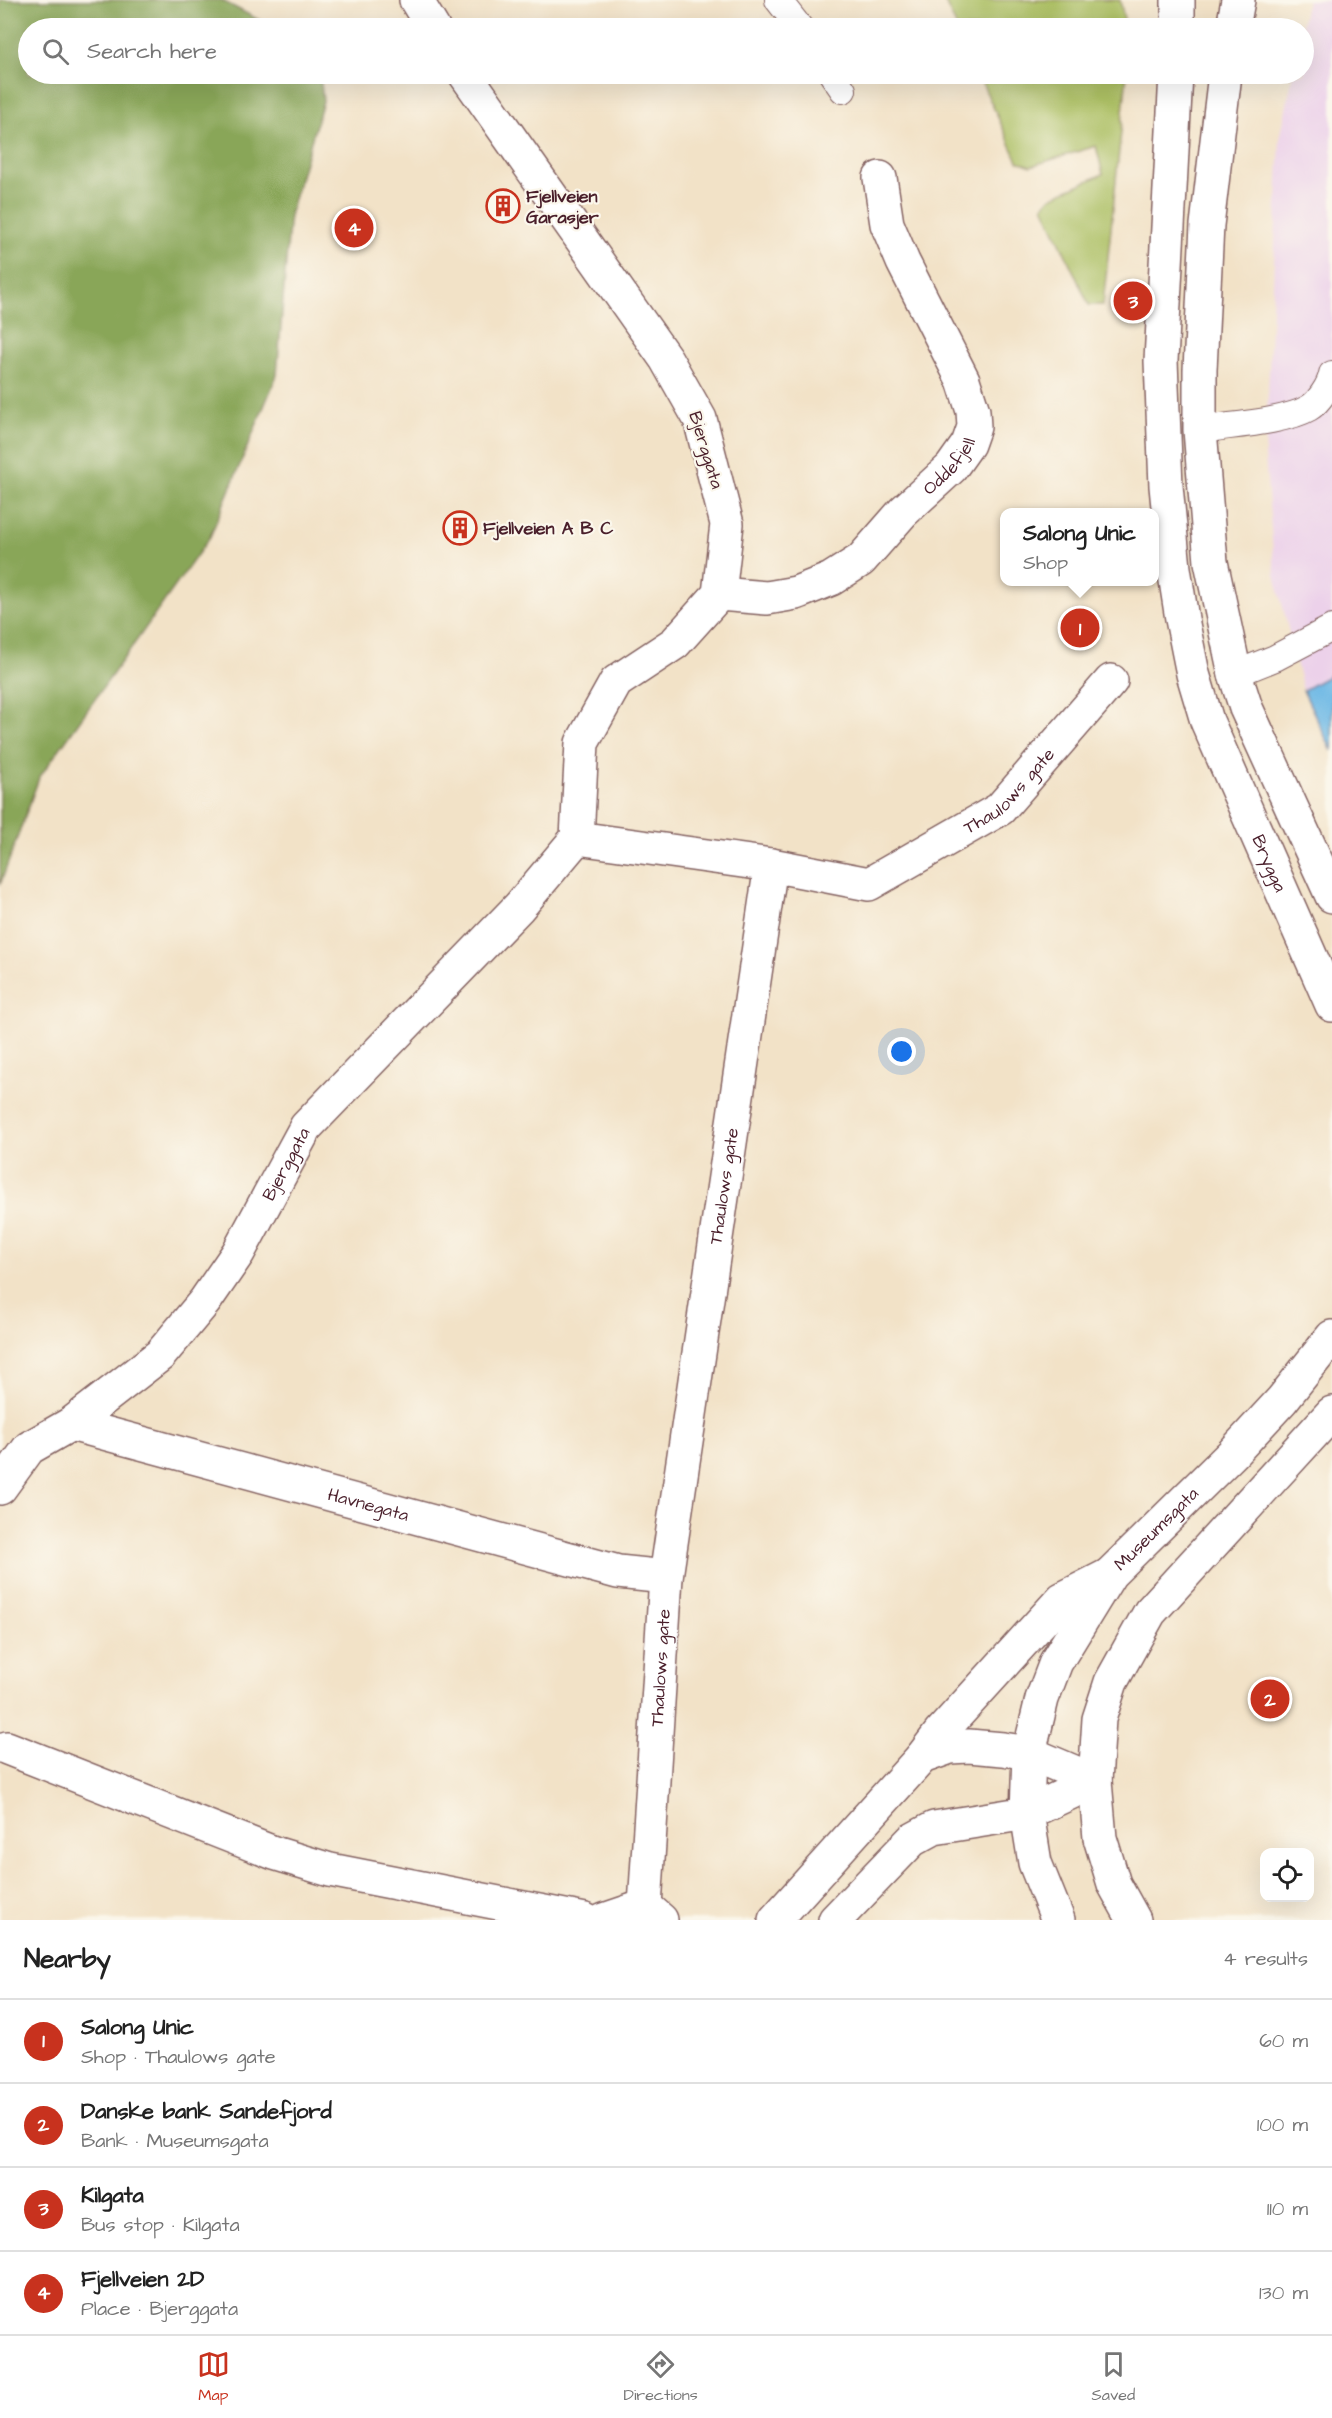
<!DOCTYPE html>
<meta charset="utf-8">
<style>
:root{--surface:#fff;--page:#f6f6f6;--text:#222;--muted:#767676;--line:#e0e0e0;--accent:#c8321e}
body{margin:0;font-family:"Architects Daughter",sans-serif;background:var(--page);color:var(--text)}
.controls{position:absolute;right:18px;bottom:18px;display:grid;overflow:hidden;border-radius:12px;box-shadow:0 6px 24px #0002}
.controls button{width:54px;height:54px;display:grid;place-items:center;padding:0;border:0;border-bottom:2px solid var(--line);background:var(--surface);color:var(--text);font:30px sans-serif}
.you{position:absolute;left:902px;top:1052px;width:21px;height:21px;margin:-15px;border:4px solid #fff;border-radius:50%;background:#1a73e8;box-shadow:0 0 0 9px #1a73e833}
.badge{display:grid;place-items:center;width:39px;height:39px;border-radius:50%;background:var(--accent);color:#fff;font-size:20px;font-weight:700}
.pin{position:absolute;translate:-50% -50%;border:3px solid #fff;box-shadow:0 2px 6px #0006}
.popup{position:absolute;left:1000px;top:508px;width:159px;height:78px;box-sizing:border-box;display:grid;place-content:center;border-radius:12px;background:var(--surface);filter:drop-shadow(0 2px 4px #0005);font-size:20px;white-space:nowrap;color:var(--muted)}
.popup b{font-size:22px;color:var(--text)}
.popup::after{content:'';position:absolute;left:50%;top:100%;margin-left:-12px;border:12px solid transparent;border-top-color:var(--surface)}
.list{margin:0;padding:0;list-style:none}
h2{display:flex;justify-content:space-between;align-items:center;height:78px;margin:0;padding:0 24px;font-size:26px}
h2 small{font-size:20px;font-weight:400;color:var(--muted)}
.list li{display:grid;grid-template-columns:39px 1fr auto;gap:18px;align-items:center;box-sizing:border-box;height:84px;padding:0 24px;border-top:2px solid var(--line)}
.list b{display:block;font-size:22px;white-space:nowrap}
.list p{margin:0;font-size:20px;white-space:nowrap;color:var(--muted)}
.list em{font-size:20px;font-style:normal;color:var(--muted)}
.icon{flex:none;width:33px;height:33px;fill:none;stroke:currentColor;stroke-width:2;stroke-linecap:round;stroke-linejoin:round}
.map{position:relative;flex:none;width:1332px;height:1920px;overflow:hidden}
.search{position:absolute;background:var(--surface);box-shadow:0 6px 24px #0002;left:18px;right:18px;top:18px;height:66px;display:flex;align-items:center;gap:15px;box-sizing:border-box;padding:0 21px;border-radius:33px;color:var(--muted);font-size:22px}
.sheet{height:414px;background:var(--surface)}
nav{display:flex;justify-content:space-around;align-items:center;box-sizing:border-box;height:84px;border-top:2px solid var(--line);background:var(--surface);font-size:16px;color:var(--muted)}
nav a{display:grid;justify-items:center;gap:3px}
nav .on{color:var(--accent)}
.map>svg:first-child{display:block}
.built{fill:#ecd1ea}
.green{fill:#acbf63;stroke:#7b6f47;stroke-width:1.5}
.forest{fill:#89a659;stroke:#6a6242;stroke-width:1.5}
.water{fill:#6bb7e5;stroke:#5a6b88;stroke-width:1.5}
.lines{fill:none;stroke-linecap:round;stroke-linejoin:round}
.service-casing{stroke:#856362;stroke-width:28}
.minor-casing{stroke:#856362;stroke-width:36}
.tertiary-casing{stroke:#856362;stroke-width:36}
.secondary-casing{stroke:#856362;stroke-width:36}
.service{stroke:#fff;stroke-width:26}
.minor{stroke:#fff;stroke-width:33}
.tertiary{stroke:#fff;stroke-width:33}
.secondary{stroke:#fff;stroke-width:33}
.labels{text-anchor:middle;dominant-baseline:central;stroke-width:4.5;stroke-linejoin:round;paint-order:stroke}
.poi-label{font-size:18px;font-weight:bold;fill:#4a1f2b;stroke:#fbf7ec;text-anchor:start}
.street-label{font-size:18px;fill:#4a1f2b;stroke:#fbf7ec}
</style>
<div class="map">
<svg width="1332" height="1920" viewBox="0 0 1332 1920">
<rect width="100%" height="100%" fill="#fbf7ec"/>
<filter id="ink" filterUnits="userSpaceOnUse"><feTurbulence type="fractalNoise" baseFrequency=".0167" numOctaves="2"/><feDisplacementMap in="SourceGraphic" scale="12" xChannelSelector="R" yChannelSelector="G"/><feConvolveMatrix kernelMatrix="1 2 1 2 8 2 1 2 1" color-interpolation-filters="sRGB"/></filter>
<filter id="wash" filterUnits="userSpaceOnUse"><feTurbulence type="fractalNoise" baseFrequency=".008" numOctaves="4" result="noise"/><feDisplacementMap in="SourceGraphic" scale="24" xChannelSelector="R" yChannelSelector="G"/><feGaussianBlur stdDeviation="1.35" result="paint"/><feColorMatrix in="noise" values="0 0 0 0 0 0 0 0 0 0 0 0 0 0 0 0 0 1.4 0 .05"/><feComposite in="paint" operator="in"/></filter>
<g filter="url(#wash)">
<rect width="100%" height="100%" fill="#f2e2c7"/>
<path class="built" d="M1307 0H1332V674L1303 690 1275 575 1265 456 1280 139 1293 74H1304V28H1301Z"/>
<g class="green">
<path d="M944 0H1120L1126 28H957Z"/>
<path d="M978 74H1127L1103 305H1089L1043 206 1051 197 1103 174 1096 146 1031 166 1018 161Z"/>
</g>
<path class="forest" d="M0 0H221L274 28H28V74H320L323 101 290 213 277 375 210 537 39 778 0 885Z"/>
<path class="water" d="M1332 674V751L1303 690Z"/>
</g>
<g filter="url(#ink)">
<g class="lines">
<defs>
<g id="service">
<path d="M778 0 800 28"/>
<path d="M832 74 843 90"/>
<path d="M1200 430C1229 425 1285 422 1309 408 1319 402 1330 385 1332 374"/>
<path d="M1235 674 1275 658 1332 628"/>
</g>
<g id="minor">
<path d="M416 0 433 28"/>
<path id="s1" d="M719 594 767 598 796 593 831 579 861 560 903 512 951 468 968 444 974 427 973 411 963 380 903 262 887 224 880 178"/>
<path d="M577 838 771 865"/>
<path id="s2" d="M71 1424 618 1572 666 1577"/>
<path id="s3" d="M0 1488 29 1448 71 1424 160 1355 205 1301 238 1253 306 1127 519 907 577 838 582 743 616 682 675 643 719 594 727 524 700 419 666 359 465 74"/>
<path d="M7 1748 274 1853 330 1870 585 1920"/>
<path d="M604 1920 645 1906"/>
<path id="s4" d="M661 1920 645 1906 666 1577 771 865 869 884 1000 809 1111 681"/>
</g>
<g id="tertiary">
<path d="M775 1920 922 1757 950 1747 969 1746 1003 1749 1029 1753 1095 1781"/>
<path d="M835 1920 912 1840 934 1828 1027 1813 1095 1781"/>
</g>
<g id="secondary">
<path d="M1178 0V28"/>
<path d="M1233 28 1238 0"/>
<path id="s5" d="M1176 74 1161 361 1166 486 1174 568 1182 619 1193 674 1207 721 1332 1005"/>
<path d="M1225 74 1207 225 1200 370V430L1211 562 1235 674 1246 708 1332 896"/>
<path d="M922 1757 941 1732 1062 1599 1109 1575"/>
<path id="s6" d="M1058 1920 1035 1863 1027 1813 1029 1753 1042 1699 1056 1662 1110 1574 1232 1454 1282 1400 1332 1337"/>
<path d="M1134 1920 1114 1884 1100 1838 1095 1781 1099 1719 1111 1682 1150 1612 1332 1413"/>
</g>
</defs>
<use href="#service" class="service-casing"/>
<use href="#minor" class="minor-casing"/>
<use href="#tertiary" class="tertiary-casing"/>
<use href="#secondary" class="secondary-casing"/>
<use href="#service" class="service"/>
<use href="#minor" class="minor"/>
<use href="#tertiary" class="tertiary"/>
<use href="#secondary" class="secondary"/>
</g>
</g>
<defs>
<symbol id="building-ring" viewBox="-11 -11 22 22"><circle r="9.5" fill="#fbf7ec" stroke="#c8321e" stroke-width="1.5"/><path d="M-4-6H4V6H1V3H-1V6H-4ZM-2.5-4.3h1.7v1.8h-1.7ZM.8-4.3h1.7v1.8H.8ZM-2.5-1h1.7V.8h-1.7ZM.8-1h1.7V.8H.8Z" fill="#c8321e"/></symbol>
</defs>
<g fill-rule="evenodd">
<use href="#building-ring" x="484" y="187" width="38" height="38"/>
<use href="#building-ring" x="441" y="509" width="38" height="38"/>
</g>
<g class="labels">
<g class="poi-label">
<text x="526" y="196">Fjellveien<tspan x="526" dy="21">Garasjer</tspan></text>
<text x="483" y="528">Fjellveien A B C</text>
</g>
<g class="street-label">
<text transform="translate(706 450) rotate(73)">Bjerggata</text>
<text stroke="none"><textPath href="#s1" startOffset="280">Oddefjell</textPath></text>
<text stroke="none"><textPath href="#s4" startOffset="1340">Thaulows gate</textPath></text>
<text stroke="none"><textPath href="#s5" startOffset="807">Brygga</textPath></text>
<text stroke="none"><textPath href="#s3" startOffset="440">Bjerggata</textPath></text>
<text stroke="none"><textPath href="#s4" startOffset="746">Thaulows gate</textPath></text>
<text stroke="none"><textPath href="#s2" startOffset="308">Havnegata</textPath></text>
<text stroke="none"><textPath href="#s6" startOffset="435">Museumsgata</textPath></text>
<text stroke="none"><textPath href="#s4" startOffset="260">Thaulows gate</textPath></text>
</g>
</g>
</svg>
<div class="controls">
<button><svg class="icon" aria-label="locate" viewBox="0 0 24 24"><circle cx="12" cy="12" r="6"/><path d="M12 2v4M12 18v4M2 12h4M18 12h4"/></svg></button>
</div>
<div class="you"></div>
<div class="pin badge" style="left:1080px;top:628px">1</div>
<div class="popup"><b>Salong Unic</b>Shop</div>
<div class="pin badge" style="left:1270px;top:1699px">2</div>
<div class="pin badge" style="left:1133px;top:301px">3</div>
<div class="pin badge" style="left:354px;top:228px">4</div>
<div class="search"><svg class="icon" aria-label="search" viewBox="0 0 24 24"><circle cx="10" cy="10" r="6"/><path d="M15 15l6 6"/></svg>Search here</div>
</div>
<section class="sheet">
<h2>Nearby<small>4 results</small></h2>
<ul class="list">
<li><span class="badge">1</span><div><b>Salong Unic</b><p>Shop · Thaulows gate</p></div><em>60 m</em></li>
<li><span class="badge">2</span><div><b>Danske bank Sandefjord</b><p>Bank · Museumsgata</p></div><em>100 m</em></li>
<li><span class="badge">3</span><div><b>Kilgata</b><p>Bus stop · Kilgata</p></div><em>110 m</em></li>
<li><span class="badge">4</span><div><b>Fjellveien 2D</b><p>Place · Bjerggata</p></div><em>130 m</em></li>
</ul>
</section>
<nav>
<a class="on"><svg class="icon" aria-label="map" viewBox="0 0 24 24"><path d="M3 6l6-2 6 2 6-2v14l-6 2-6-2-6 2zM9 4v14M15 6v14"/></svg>Map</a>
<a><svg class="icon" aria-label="directions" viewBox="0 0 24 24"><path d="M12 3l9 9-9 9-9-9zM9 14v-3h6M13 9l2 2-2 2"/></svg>Directions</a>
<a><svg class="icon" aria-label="saved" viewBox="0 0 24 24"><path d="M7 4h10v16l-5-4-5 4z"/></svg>Saved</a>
</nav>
